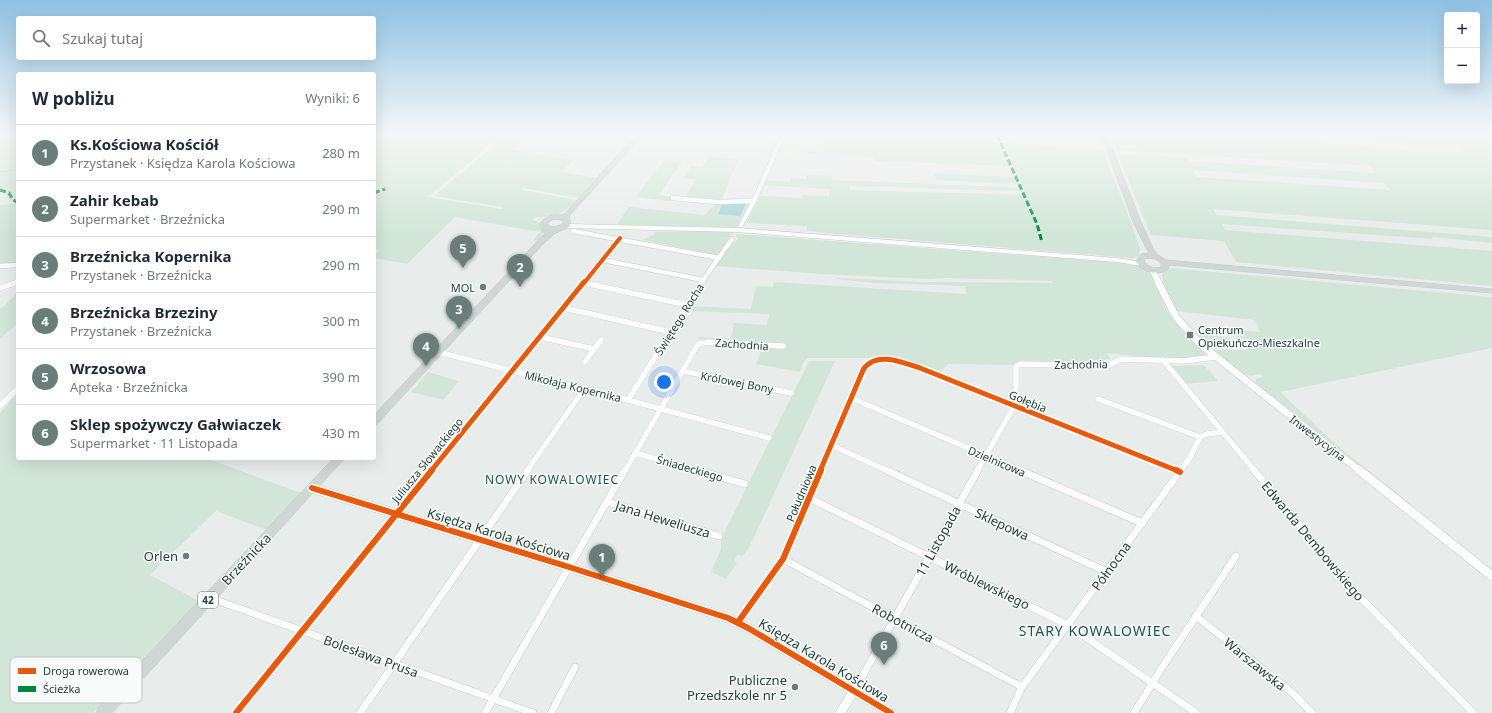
<!DOCTYPE html>
<html lang="pl">
<meta charset="utf-8">
<style>
:root{--surface:#fff;--page:#f2f2f3;--text:#1f2937;--muted:#747a83;--line:#e0e1e3;--accent:#697e78}
body{margin:0;font-family:"Noto Sans",sans-serif;background:var(--page);color:var(--text)}
.controls{position:absolute;right:12px;top:12px;display:grid;overflow:hidden;border-radius:4px;box-shadow:0 4px 16px #0002}
.controls button{width:36px;height:36px;display:grid;place-items:center;padding:0;border:0;border-bottom:1px solid var(--line);background:var(--surface);color:var(--text);font:20px sans-serif}
.you{position:absolute;left:664px;top:382px;width:14px;height:14px;margin:-10px;border:3px solid #fff;border-radius:50%;background:#1a73e8;box-shadow:0 0 0 6px #1a73e833}
.badge{display:grid;place-items:center;width:26px;height:26px;border-radius:50%;background:var(--accent);color:#fff;font-size:13px;font-weight:700}
.pin{position:absolute;translate:-50% -33px;filter:drop-shadow(0 1px 2px #0008)}
.pin::after{content:'';position:absolute;top:21px;width:14px;height:12px;background:inherit;clip-path:polygon(0 0,100% 0,50% 100%)}
.list{margin:0;padding:0;list-style:none}
h2{display:flex;justify-content:space-between;align-items:center;height:52px;margin:0;padding:0 16px;font-size:17px}
h2 small{font-size:13px;font-weight:400;color:var(--muted)}
.list li{display:grid;grid-template-columns:26px 1fr auto;gap:12px;align-items:center;box-sizing:border-box;height:56px;padding:0 16px;border-top:1px solid var(--line)}
.list b{display:block;font-size:15px;white-space:nowrap}
.list p{margin:0;font-size:13px;white-space:nowrap;color:var(--muted)}
.list em{font-size:13px;font-style:normal;color:var(--muted)}
.icon{flex:none;width:22px;height:22px;fill:none;stroke:currentColor;stroke-width:2;stroke-linecap:round;stroke-linejoin:round}
.map{position:relative;flex:none;width:1492px;height:713px;overflow:hidden}
.search{position:absolute;background:var(--surface);box-shadow:0 4px 16px #0002;left:16px;top:16px;width:360px;height:44px;display:flex;align-items:center;gap:10px;box-sizing:border-box;padding:0 14px;border-radius:4px;color:var(--muted);font-size:15px}
.panel{position:absolute;background:var(--surface);box-shadow:0 4px 16px #0002;left:16px;top:72px;width:360px;height:388px;border-radius:4px}
.map>svg:first-child{display:block}
.green{fill:#d1e6d8;fill-rule:evenodd}
.water{fill:#a9d4db}
.lines{fill:none;stroke-linecap:round;stroke-linejoin:round}
.stream{stroke:#a9d4db;stroke-width:1}
.minor-far2-casing{stroke:#c5cac8;stroke-width:5.5}
.minor-far1-casing{stroke:#c5cac8;stroke-width:6}
.minor-casing{stroke:#c5cac8;stroke-width:8}
.tertiary-far2-casing{stroke:#c5cac8;stroke-width:6}
.tertiary-far1-casing{stroke:#c5cac8;stroke-width:8}
.tertiary-casing{stroke:#c5cac8;stroke-width:10}
.secondary-casing{stroke:#c3cbc8;stroke-width:1}
.primary-casing{stroke:#c3ccc9;stroke-width:1}
.minor-far2{stroke:#fcfcfc;stroke-width:4.5}
.minor-far1{stroke:#fcfcfc;stroke-width:5.5}
.minor{stroke:#fcfcfc;stroke-width:7}
.tertiary-far2{stroke:#fcfcfc;stroke-width:5.5}
.tertiary-far1{stroke:#fcfcfc;stroke-width:7}
.tertiary{stroke:#fcfcfc;stroke-width:9}
.secondary{fill:#fcfcfc;fill-rule:evenodd}
.primary{fill:#cfd7d5;fill-rule:evenodd}
.quiet{stroke:#00873e;stroke-width:3;stroke-dasharray:6 3;stroke-linecap:butt}
.cycleway-far2-casing{stroke:#f7fbf9;stroke-width:6}
.cycleway-far1-casing{stroke:#f7fbf9;stroke-width:8}
.cycleway-casing{stroke:#f7fbf9;stroke-width:9}
.cycleway-far2{stroke:#e8590c;stroke-width:4}
.cycleway-far1{stroke:#e8590c;stroke-width:5}
.cycleway{stroke:#e8590c;stroke-width:6}
.poi-dot{fill:#697e78;stroke:#f7fbf9;stroke-width:1.5}
.labels{text-anchor:middle;dominant-baseline:central;stroke-width:3;stroke-linejoin:round;paint-order:stroke}
.shield{fill:#f7fbf9;stroke:#637a73;stroke-width:1}
.shield-label{font-size:10px;font-weight:bold;fill:#24423a}
.poi-label{font-size:11px;fill:#24423a;stroke:#f7fbf9;text-anchor:end}
.street-label{font-size:11px;fill:#24423a;stroke:#f7fbf9}
.neighbourhood-label{font-size:12px;letter-spacing:1px;fill:#1f5548;stroke:#f7fbf9}
.near-street-label{font-size:13px;fill:#24423a;stroke:#f7fbf9}
.near-poi-label{font-size:13px;fill:#24423a;stroke:#f7fbf9;text-anchor:end}
.near-neighbourhood-label{font-size:14px;letter-spacing:1px;fill:#1f5548;stroke:#f7fbf9}
.key{fill:#f7fbf9;stroke:#b8c4c0;stroke-width:1}
.key-label{font-size:11px;fill:#24423a}
</style>
<div class="map">
<svg width="1492" height="713" viewBox="0 0 1492 713">
<rect width="100%" height="100%" fill="#e8edeb"/>
<g class="green">
<path d="M5 135H18V169L0 171V138Z"/>
<path d="M374 135H496L481 153 427 197 502 209 503 207 434 196 470 166 474 164V162L490 149 499 138 521 143 512 150 573 160 562 172 595 178 578 198 524 188 522 190 577 200C565 212 554 219 536 217L533 220 540 223 544 232 538 240H533L540 232 455 217 407 264 374 258V256L380 250 374 249Z"/>
<path d="M828 135 998 140 997 137 943 135H1006L1010 144 1102 149 1132 225 1140 249 1139 256 1132 258 828 233 807 231V226L746 223 760 196 802 198 803 195 829 196V189L765 185 766 180 790 182 791 178 807 179V175L832 176V180L1021 188 1019 184 937 180 934 174 1015 177 1009 166 875 161 874 157 814 154 780 150 782 145 823 150ZM850 186 1021 191 1023 195 850 190Z"/>
<path d="M1015 135H1094L1099 141Z"/>
<path d="M1130 135H1294L1298 141 1462 153 1457 146 1349 139 1347 135H1492V230L1213 209 1217 215 1492 237V243L1432 237 1433 239 1222 224 1225 230 1492 251V286L1236 262 1224 241 1151 235 1118 154 1187 158 1189 161 1376 173 1370 166 1117 150 1115 137ZM1193 170 1384 183 1390 190 1197 177Z"/>
<path d="M710 156 738 160 721 201 690 198 686 196 696 179 684 178 691 166 702 167Z"/>
<path d="M665 159 682 161 659 195 671 197 670 201 636 197Z"/>
<path d="M18 171V264H0V205L14 203 8 199 6 194 0 192V173Z"/>
<path d="M751 202 737 227 654 226 650 225H621L618 223 629 207 705 215 716 203Z"/>
<path d="M694 231 734 232 717 255 642 240 653 235 655 232Z"/>
<path d="M737 234 1139 264 1152 273 1166 309 1185 333 1206 355 1204 357 1182 359 1154 358 1106 353 1111 359 1078 364 1022 362 1013 365 948 364 940 373 874 358H808L804 361 800 372 756 364 762 348 757 347 756 344 698 339 699 337 731 339 734 323 767 325 769 314 687 311 690 306 751 309 756 286 773 287 774 282 966 294 965 286 874 283 835 279 837 278 925 282 1053 283 1052 281 945 278 928 279 822 274 715 266 721 256 739 238 735 236Z"/>
<path d="M1170 268 1492 297V348L1280 392 1341 449 1411 504 1403 501 1256 384V380L1255 379 1263 377 1260 374 1250 376 1240 372 1212 350H1246L1248 345 1253 343 1247 339 1238 338 1235 330 1260 332 1255 320 1176 311C1170 299 1162 286 1162 272Z"/>
<path d="M18 292V323L0 339V308H2Z"/>
<path d="M1198 335 1229 337 1233 345 1208 344Z"/>
<path d="M809 361H835L749 548 743 556 737 555 734 561 737 563 726 579 711 572 721 549V539Z"/>
<path d="M1204 365 1218 381 1185 384 1171 366Z"/>
<path d="M428 372 459 381 443 400 411 392Z"/>
<path d="M18 393V458H206L301 493 267 530 216 511 150 575 199 601 93 713H0V413Z"/>
</g>
<path class="water" d="M734 203 746 204 740 216 718 214 722 205Z"/>
<g class="lines">
<g class="stream">
<path d="M0 137 2 135"/>
<path d="M0 172 18 170"/>
</g>
<defs>
<g id="minor-far2">
<path d="M759 135 782 137"/>
<path d="M673 198 716 202 754 201"/>
<path d="M741 225 754 201 783 135"/>
<path d="M573 231 719 258"/>
<path d="M603 260 703 280"/>
<path d="M0 266 18 265"/>
<path d="M16 283 18 282"/>
<path d="M584 283 620 238"/>
<path d="M701 283 732 239"/>
</g>
<g id="minor-far1">
<path d="M584 283 688 305"/>
<path d="M0 288 18 282"/>
<path d="M564 308 671 332"/>
<path d="M540 337 594 349 585 362"/>
<path d="M594 349 601 340"/>
<path d="M438 352 628 400 769 438"/>
<path d="M1163 360 1255 471"/>
<path d="M683 371 791 393"/>
<path d="M851 398 1022 471"/>
<path d="M1098 399 1200 437"/>
<path d="M628 400 702 282"/>
<path d="M0 406 18 388"/>
<path d="M831 445 888 471"/>
<path d="M635 453 700 471"/>
<path d="M431 471 584 282"/>
<path d="M527 471 584 389"/>
<path d="M625 471 698 344 708 342 783 346"/>
<path d="M820 471 864 368C878 351 903 363 920 368L1178 471"/>
<path d="M977 471 1013 408 1012 403 1016 390V366L1021 364 1108 366 1121 359 1183 361 1215 357"/>
<path d="M1180 471 1189 459 1200 437 1207 434 1221 432"/>
</g>
<g id="minor">
<path d="M696 470 745 484"/>
<path d="M886 470 1107 572"/>
<path d="M1019 470 1142 523"/>
<path d="M1176 470 1180 472"/>
<path d="M1254 470 1352 589 1473 713"/>
<path d="M809 498 1068 625 1196 713"/>
<path d="M607 502 719 536"/>
<path d="M783 559 1022 687"/>
<path d="M210 598 533 713"/>
<path d="M1196 616 1295 695 1312 713"/>
<path d="M738 622 783 559 821 470"/>
<path d="M854 691 978 470"/>
<path d="M236 713 432 470"/>
<path d="M360 713 528 470"/>
<path d="M485 713 625 470"/>
<path d="M551 713 575 667"/>
<path d="M1010 713 1022 687 1181 470"/>
<path d="M1134 713 1161 669 1236 556"/>
</g>
<path id="tertiary-far2" d="M1152 270 1159 283"/>
<path id="tertiary-far1" d="M1158 282 1176 317 1200 344 1360 471"/>
<g id="tertiary">
<path d="M1359 470 1492 576"/>
<path d="M312 488 569 567 728 618 748 628 891 713"/>
<path d="M840 713 854 691"/>
</g>
<path id="secondary" d="M568 224 738 228 1117 258 1141 262 1144 264 1141 266 1117 262 738 232 568 228 561 230 558 228Z"/>
<g id="primary">
<path d="M636 135H643L570 215 569 218 571 222 569 227 554 234 544 243 377 424 374 425V415L545 233 542 231 540 223C546 216 554 214 563 215ZM554 219 562 220 563 224 554 227 548 226V223Z"/>
<path d="M1099 135H1105L1111 145 1141 222 1154 250 1158 255 1166 260 1492 289V293L1169 265 1168 270C1156 275 1142 273 1136 261L1141 254 1149 253 1133 222 1105 145ZM1146 258 1155 259 1161 263V267C1154 269 1148 267 1144 261Z"/>
<path d="M334 458H345L112 713H96L98 708Z"/>
</g>
</defs>
<use href="#minor-far2" class="minor-far2-casing"/>
<use href="#minor-far1" class="minor-far1-casing"/>
<use href="#minor" class="minor-casing"/>
<use href="#tertiary-far2" class="tertiary-far2-casing"/>
<use href="#tertiary-far1" class="tertiary-far1-casing"/>
<use href="#tertiary" class="tertiary-casing"/>
<use href="#secondary" class="secondary-casing"/>
<use href="#primary" class="primary-casing"/>
<use href="#minor-far2" class="minor-far2"/>
<use href="#minor-far1" class="minor-far1"/>
<use href="#minor" class="minor"/>
<use href="#tertiary-far2" class="tertiary-far2"/>
<use href="#tertiary-far1" class="tertiary-far1"/>
<use href="#tertiary" class="tertiary"/>
<use href="#secondary" class="secondary"/>
<use href="#primary" class="primary"/>
<g class="quiet">
<path d="M997 135 1037 224 1042 242"/>
<path d="M0 190 9 193 13 200 18 202"/>
<path d="M374 193 385 189"/>
</g>
<defs>
<path id="cycleway-far2" d="M584 283 620 238"/>
<g id="cycleway-far1">
<path d="M431 471 584 282"/>
<path d="M820 471 864 368C878 351 903 363 920 368L1178 471"/>
</g>
<g id="cycleway">
<path d="M1176 470 1180 472"/>
<path d="M312 488 569 567 728 618 748 628 891 713"/>
<path d="M738 622 783 559 821 470"/>
<path d="M236 713 432 470"/>
</g>
</defs>
<use href="#cycleway-far2" class="cycleway-far2-casing"/>
<use href="#cycleway-far1" class="cycleway-far1-casing"/>
<use href="#cycleway" class="cycleway-casing"/>
<use href="#cycleway-far2" class="cycleway-far2"/>
<use href="#cycleway-far1" class="cycleway-far1"/>
<use href="#cycleway" class="cycleway"/>
</g>
<linearGradient id="sky" x2="0" y2="1"><stop stop-color="#8fc1e3"/><stop offset="0.57" stop-color="#f5f7f6"/><stop offset="1" stop-color="#f5f7f6" stop-opacity="0"/></linearGradient>
<rect width="1492" height="235" fill="url(#sky)"/>
<g class="poi-dot">
<circle cx="483" cy="287" r="4"/>
<rect x="1186" y="331" width="8" height="8" rx="2"/>
<circle cx="186" cy="556" r="4"/>
<circle cx="795" cy="687" r="4"/>
</g>
<g class="labels">
<rect class="shield" x="198" y="592" width="20" height="16" rx="3"/>
<g class="shield-label">
<text x="208" y="600">42</text>
</g>
<g class="poi-label">
<text x="475" y="287">MOL</text>
<text x="1198" y="329" text-anchor="start">Centrum<tspan x="1198" dy="13">Opiekuńczo-Mieszkalne</tspan></text>
</g>
<g class="street-label">
<text transform="translate(679 319) rotate(-58)">Świętego Rocha</text>
<text transform="translate(742 344) rotate(4)">Zachodnia</text>
<text transform="translate(1081 364) rotate(-1)">Zachodnia</text>
<text transform="translate(737 382) rotate(11)">Królowej Bony</text>
<text transform="translate(573 386) rotate(14)">Mikołaja Kopernika</text>
<text transform="translate(1028 401) rotate(22)">Gołębia</text>
<text transform="translate(1318 438) rotate(38)">Inwestycyjna</text>
<text transform="translate(427 460) rotate(-51)">Juliusza Słowackiego</text>
<text transform="translate(997 461) rotate(23)">Dzielnicowa</text>
<text transform="translate(690 468) rotate(16)">Śniadeckiego</text>
<text transform="translate(801 493) rotate(-67)">Południowa</text>
</g>
<g class="neighbourhood-label">
<text x="552" y="479">NOWY KOWALOWIEC</text>
</g>
<g class="near-street-label">
<text transform="translate(663 519) rotate(17)">Jana Heweliusza</text>
<text transform="translate(1002 524) rotate(25)">Sklepowa</text>
<text transform="translate(499 534) rotate(17)">Księdza Karola Kościowa</text>
<text transform="translate(938 541) rotate(-61)">11 Listopada</text>
<text transform="translate(1313 541) rotate(50)">Edwarda Dembowskiego</text>
<text transform="translate(246 559) rotate(-47)">Brzeźnicka</text>
<text transform="translate(1111 566) rotate(-54)">Północna</text>
<text transform="translate(987 585) rotate(26)">Wróblewskiego</text>
<text transform="translate(903 623) rotate(28)">Robotnicza</text>
<text transform="translate(371 656) rotate(20)">Bolesława Prusa</text>
<text transform="translate(824 660) rotate(31)">Księdza Karola Kościowa</text>
<text transform="translate(1255 664) rotate(39)">Warszawska</text>
</g>
<g class="near-poi-label">
<text x="178" y="556">Orlen</text>
<text x="787" y="680">Publiczne<tspan x="787" dy="15">Przedszkole nr 5</tspan></text>
</g>
<g class="near-neighbourhood-label">
<text x="1095" y="630">STARY KOWALOWIEC</text>
</g>
</g>
<rect x="10" y="657" width="132" height="46" rx="6" class="key"/>
<rect x="18" y="668" width="18" height="6" fill="#e8590c"/>
<rect x="18" y="686" width="18" height="6" fill="#00873e"/>
<g class="key-label">
<text x="43" y="675">Droga rowerowa</text>
<text x="43" y="693">Ścieżka</text>
</g>
</svg>
<div class="controls">
<button>+</button>
<button>−</button>
</div>
<div class="you"></div>
<div class="pin badge" style="left:602px;top:577px">1</div>
<div class="pin badge" style="left:520px;top:287px">2</div>
<div class="pin badge" style="left:459px;top:329px">3</div>
<div class="pin badge" style="left:426px;top:366px">4</div>
<div class="pin badge" style="left:463px;top:268px">5</div>
<div class="pin badge" style="left:884px;top:665px">6</div>
<div class="search"><svg class="icon" aria-label="search" viewBox="0 0 24 24"><circle cx="10" cy="10" r="6"/><path d="M15 15l6 6"/></svg>Szukaj tutaj</div>
<section class="panel">
<h2>W pobliżu<small>Wyniki: 6</small></h2>
<ul class="list">
<li><span class="badge">1</span><div><b>Ks.Kościowa Kościół</b><p>Przystanek · Księdza Karola Kościowa</p></div><em>280 m</em></li>
<li><span class="badge">2</span><div><b>Zahir kebab</b><p>Supermarket · Brzeźnicka</p></div><em>290 m</em></li>
<li><span class="badge">3</span><div><b>Brzeźnicka Kopernika</b><p>Przystanek · Brzeźnicka</p></div><em>290 m</em></li>
<li><span class="badge">4</span><div><b>Brzeźnicka Brzeziny</b><p>Przystanek · Brzeźnicka</p></div><em>300 m</em></li>
<li><span class="badge">5</span><div><b>Wrzosowa</b><p>Apteka · Brzeźnicka</p></div><em>390 m</em></li>
<li><span class="badge">6</span><div><b>Sklep spożywczy Gałwiaczek</b><p>Supermarket · 11 Listopada</p></div><em>430 m</em></li>
</ul>
</section>
</div>
